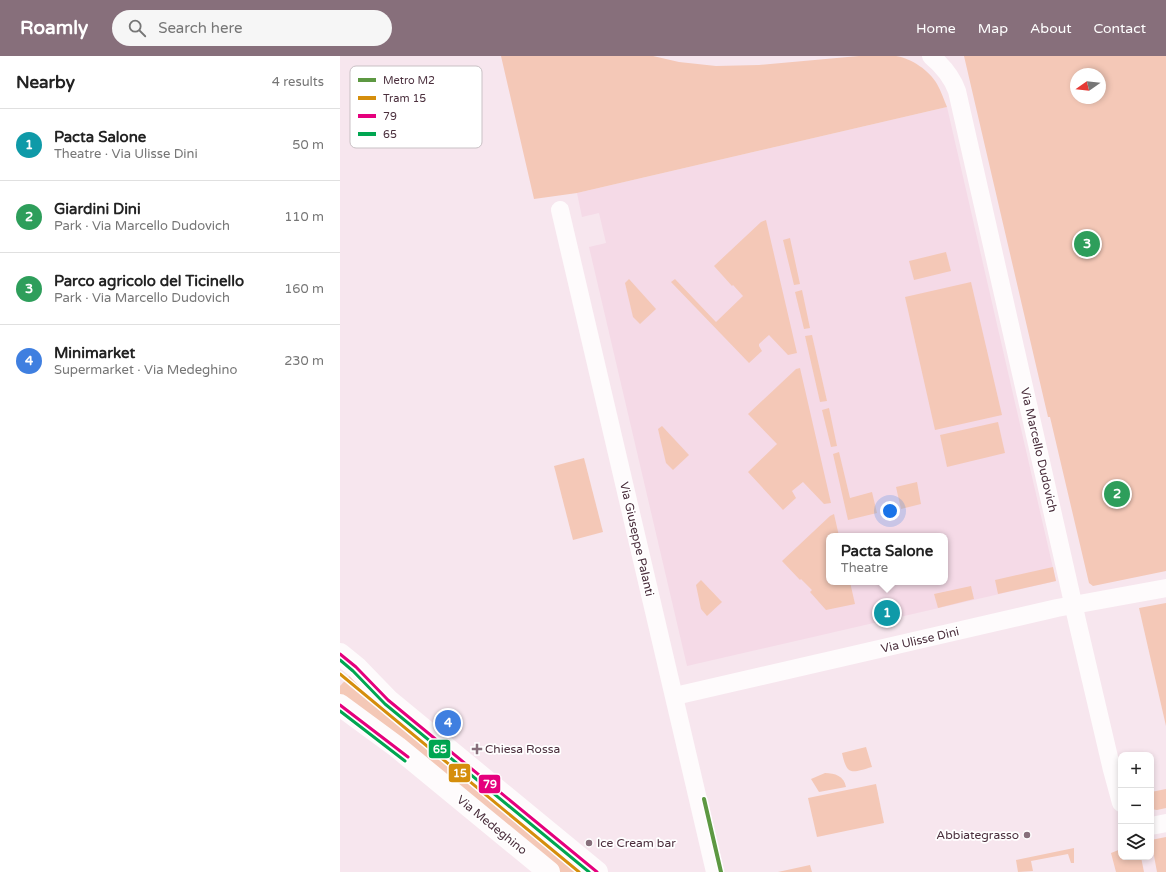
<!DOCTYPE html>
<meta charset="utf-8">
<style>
:root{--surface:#fff;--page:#f6f6f6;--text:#222;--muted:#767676;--line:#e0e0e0;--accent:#876f7b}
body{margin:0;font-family:"Varela Round",sans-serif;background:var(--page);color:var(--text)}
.controls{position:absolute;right:12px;bottom:12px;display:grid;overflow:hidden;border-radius:8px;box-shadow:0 2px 6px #0003}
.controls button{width:36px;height:36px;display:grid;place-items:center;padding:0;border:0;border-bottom:1px solid var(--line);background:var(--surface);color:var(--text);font:20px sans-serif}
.compass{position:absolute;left:730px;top:12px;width:36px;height:36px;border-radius:50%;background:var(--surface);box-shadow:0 2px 6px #0003;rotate:256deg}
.you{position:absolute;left:550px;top:455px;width:14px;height:14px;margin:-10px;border:3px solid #fff;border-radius:50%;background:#1a73e8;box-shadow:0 0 0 6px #1a73e833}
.badge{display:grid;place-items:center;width:26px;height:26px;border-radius:50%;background:var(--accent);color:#fff;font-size:13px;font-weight:700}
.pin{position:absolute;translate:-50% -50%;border:2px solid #fff;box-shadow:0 1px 4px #0006}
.popup{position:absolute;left:486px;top:477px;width:122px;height:52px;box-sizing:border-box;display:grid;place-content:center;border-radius:8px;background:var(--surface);filter:drop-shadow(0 1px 3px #0005);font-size:13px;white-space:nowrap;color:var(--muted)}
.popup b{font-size:15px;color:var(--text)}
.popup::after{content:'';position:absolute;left:50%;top:100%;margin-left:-8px;border:8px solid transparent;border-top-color:var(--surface)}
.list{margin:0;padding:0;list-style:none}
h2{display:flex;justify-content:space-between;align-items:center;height:52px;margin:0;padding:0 16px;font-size:17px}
h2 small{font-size:13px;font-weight:400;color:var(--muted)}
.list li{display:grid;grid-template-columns:26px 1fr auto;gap:12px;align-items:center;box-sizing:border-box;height:72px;padding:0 16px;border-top:1px solid var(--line)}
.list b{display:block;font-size:15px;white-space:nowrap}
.list p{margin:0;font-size:13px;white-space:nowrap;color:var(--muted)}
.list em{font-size:13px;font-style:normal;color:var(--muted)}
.icon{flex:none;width:22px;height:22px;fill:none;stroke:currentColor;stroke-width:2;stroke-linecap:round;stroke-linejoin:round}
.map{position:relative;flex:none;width:826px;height:816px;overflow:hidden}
header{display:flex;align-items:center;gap:24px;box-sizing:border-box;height:56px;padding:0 20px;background:var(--accent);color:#fff}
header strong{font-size:19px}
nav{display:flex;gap:22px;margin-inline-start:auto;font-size:14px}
.search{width:280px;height:36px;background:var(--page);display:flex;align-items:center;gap:10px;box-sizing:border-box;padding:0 14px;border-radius:22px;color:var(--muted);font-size:15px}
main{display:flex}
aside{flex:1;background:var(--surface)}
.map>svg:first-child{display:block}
.built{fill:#f5dae7;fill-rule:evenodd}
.green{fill:#f4c8b7;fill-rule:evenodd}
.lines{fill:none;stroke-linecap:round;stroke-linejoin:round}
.minor{stroke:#fefbfc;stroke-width:18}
.major{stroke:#fefbfc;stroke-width:22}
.bus-1-casing{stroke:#fff;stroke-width:6}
.bus-2-casing{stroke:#fff;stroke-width:6}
.bus-1{stroke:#e5007d;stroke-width:3}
.bus-2{stroke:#00a651;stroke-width:3}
.tram-1-casing{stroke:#fff;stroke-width:6}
.tram-1{stroke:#d58e0c;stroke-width:3}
.metro-1-casing{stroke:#fff;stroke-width:7}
.metro-1{stroke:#5d9842;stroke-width:4}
.poi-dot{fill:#876f7b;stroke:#fff;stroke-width:1.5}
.labels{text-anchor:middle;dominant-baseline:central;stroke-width:3.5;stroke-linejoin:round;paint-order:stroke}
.street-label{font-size:12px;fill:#4b2f3d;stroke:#fff}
.poi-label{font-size:12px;fill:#4b2f3d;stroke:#fff;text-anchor:start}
.key{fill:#fff;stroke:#c9c1c5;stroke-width:1}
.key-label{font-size:11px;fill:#4b2f3d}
.line-badge{stroke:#fff;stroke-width:1.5}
.badge-label{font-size:11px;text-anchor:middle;font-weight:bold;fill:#fff}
</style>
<header>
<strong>Roamly</strong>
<div class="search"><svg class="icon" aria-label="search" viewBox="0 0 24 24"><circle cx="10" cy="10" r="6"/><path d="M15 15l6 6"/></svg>Search here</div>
<nav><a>Home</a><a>Map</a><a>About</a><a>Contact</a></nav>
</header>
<main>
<aside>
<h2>Nearby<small>4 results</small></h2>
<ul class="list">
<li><span class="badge" style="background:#0f9aa8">1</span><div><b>Pacta Salone</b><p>Theatre · Via Ulisse Dini</p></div><em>50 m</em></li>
<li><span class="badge" style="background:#2e9e5b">2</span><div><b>Giardini Dini</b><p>Park · Via Marcello Dudovich</p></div><em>110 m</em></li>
<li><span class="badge" style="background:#2e9e5b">3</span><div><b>Parco agricolo del Ticinello</b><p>Park · Via Marcello Dudovich</p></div><em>160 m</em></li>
<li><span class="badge" style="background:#3f7fe0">4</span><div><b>Minimarket</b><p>Supermarket · Via Medeghino</p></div><em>230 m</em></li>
</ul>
</aside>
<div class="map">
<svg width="826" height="816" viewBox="0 0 826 816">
<rect width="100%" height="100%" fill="#f7e6ee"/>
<path class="built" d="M607 51 716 525 347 610 249 191 266 187 259 157 242 161 237 137ZM489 480H605V526H489Z"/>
<g class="green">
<path d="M161 0H313L339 6 376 10 419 9 519 0H556C571 2 590 15 597 28 601 35 604 44 607 51L237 137 194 143Z"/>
<path d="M624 0H826V515L753 530 749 527 710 361H708ZM736 18H760V42H736Z"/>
<path d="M426 164 457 297 448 299 429 279 419 288V290L422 295 409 307 331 226 335 223 376 266 403 240 393 229 392 230 374 210 421 166Z"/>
<path d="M450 182 460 228 454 229 443 184Z"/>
<path d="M606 196 611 215 574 224 569 205Z"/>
<path d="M289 223 316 253 300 268 293 261 285 227Z"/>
<path d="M631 226 662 359 595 374 565 241Z"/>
<path d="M462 234 470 272 464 273 455 236Z"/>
<path d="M472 279 487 345 480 346 465 280Z"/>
<path d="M460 312 491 447 484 448 463 426 452 435 456 442 443 454 408 416 437 388 408 358 456 313Z"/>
<path d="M489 352 497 390 491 391 482 354Z"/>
<path d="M658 366 665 397 607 411 600 379Z"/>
<path d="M322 370 349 399 333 414 326 407 318 373Z"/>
<path d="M499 396 510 442 532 436 537 457 508 464 493 398Z"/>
<path d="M244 402 263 476 233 484 214 410Z"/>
<path d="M577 426 581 448 561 453 556 431Z"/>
<path d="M494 458 499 480H489V526H510L515 548 486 554 470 536 472 534 461 523 460 524 442 505 490 460Z"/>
<path d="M713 511 716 525 658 538 655 524Z"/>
<path d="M361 524 382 546 367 560 361 553 356 529Z"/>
<path d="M631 530 634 543 598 552 594 538Z"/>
<path d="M826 547V670L799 552Z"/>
<path d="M12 617 245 816H215L0 643V630Z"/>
<path d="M526 691 532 711C511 717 507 720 502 697Z"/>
<path d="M485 717C495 717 504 720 506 731L479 736 471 723Z"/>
<path d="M536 728 544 767 477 781 468 742Z"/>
<path d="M826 733V752L817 754 811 753V736Z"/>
<path d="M826 781V816H817L811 784Z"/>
<path d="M734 792V807H731L728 798 691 805 693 815 678 816 676 804Z"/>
<path d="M781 793V801H801L804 816H776L771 797Z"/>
<path d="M470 809 472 816H438Z"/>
</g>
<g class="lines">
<g class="minor">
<path d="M591 0C603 10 612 21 617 35L738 569 772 714 781 747"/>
<path d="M220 154 375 816"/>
<path d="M335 640 717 552 826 532"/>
<path d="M811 770 826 767"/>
</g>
<g class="major">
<path d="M0 598 16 611 48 644 257 816"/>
<path d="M0 649 57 691 209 816"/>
</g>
<defs>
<g id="bus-1">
<path d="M0 598 16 611 48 644 257 816"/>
<path d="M0 649 68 701"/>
</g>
<g id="bus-2">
<path d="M0 604 13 615 45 648 249 816"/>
<path d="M0 655 65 705"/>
</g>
</defs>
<use href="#bus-1" class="bus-1-casing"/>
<use href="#bus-2" class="bus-2-casing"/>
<use href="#bus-1" class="bus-1"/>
<use href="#bus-2" class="bus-2"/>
<defs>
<path id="tram-1" d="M0 618 239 816"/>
</defs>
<use href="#tram-1" class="tram-1-casing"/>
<use href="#tram-1" class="tram-1"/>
<defs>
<path id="metro-1" d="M364 743 381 816"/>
</defs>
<use href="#metro-1" class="metro-1-casing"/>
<use href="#metro-1" class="metro-1"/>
</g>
<g class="poi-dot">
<path d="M135 687h4v4h4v4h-4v4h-4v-4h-4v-4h4z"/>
<circle cx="687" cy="779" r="4"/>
<circle cx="249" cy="787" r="4"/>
</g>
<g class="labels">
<g class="street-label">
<text transform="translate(699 394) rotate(77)">Via Marcello Dudovich</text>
<text transform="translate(297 483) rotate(77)">Via Giuseppe Palanti</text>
<text transform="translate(580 584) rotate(-13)">Via Ulisse Dini</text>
<text transform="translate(152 769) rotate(39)">Via Medeghino</text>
</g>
<g class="poi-label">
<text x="145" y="693">Chiesa Rossa</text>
<text x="679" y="779" text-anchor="end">Abbiategrasso</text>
<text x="257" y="787">Ice Cream bar</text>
</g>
</g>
<rect x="10" y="10" width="132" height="82" rx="6" class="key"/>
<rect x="18" y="22" width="18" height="4" fill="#5d9842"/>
<rect x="18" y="40" width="18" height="4" fill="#d58e0c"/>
<rect x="18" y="58" width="18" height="4" fill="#e5007d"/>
<rect x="18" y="76" width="18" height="4" fill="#00a651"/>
<g class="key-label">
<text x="43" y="28">Metro M2</text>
<text x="43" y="46">Tram 15</text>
<text x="43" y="64">79</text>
<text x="43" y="82">65</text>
</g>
<g class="line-badge">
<rect x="88" y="683" width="23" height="20" rx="4" fill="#00a651"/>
<rect x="108" y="707" width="23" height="20" rx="4" fill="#d58e0c"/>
<rect x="138" y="718" width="23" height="20" rx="4" fill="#e5007d"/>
</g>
<g class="badge-label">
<text x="100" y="697">65</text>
<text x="120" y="721">15</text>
<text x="150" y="732">79</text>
</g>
</svg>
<div class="controls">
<button>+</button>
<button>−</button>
<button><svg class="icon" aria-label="layers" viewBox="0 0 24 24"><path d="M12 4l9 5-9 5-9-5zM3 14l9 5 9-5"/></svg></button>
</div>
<svg class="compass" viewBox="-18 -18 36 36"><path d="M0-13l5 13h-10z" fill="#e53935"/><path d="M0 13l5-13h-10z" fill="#767676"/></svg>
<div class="you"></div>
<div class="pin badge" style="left:547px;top:557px;background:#0f9aa8">1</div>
<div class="popup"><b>Pacta Salone</b>Theatre</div>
<div class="pin badge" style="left:777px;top:438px;background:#2e9e5b">2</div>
<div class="pin badge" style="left:747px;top:188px;background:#2e9e5b">3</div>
<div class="pin badge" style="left:108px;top:667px;background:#3f7fe0">4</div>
</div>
</main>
